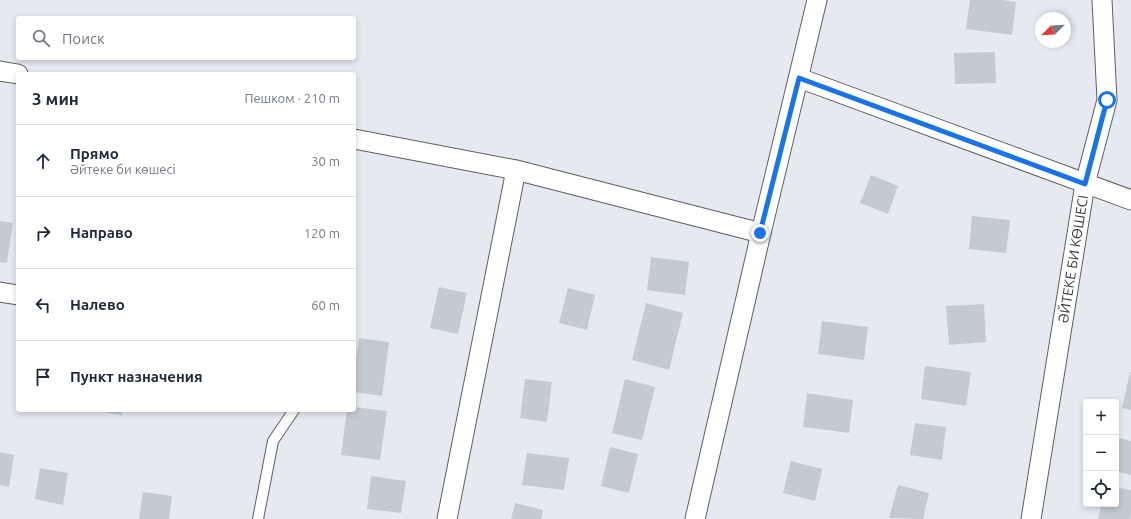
<!DOCTYPE html>
<html lang="ru">
<meta charset="utf-8">
<style>
:root{--surface:#fff;--page:#f6f6f7;--text:#1f2937;--muted:#747a83;--line:#e0e1e3}
body{margin:0;font-family:Ubuntu,sans-serif;background:var(--page);color:var(--text)}
.controls{position:absolute;right:12px;bottom:12px;display:grid;overflow:hidden;border-radius:4px;box-shadow:0 2px 6px #0003}
.controls button{width:36px;height:36px;display:grid;place-items:center;padding:0;border:0;border-bottom:1px solid var(--line);background:var(--surface);color:var(--text);font:20px sans-serif}
.compass{position:absolute;left:1035px;top:12px;width:36px;height:36px;border-radius:50%;background:var(--surface);box-shadow:0 2px 6px #0003;rotate:246deg}
.stop{position:absolute;width:12px;height:12px;margin:-9px;border:3px solid #1a73e8;border-radius:50%;background:#fff}
.stop.end{background:#1a73e8;border-color:#fff;box-shadow:0 1px 4px #0008}
.list{margin:0;padding:0;list-style:none}
h2{display:flex;justify-content:space-between;align-items:center;height:52px;margin:0;padding:0 16px;font-size:17px}
h2 small{font-size:13px;font-weight:400;color:var(--muted)}
.list li{display:grid;grid-template-columns:26px 1fr auto;gap:12px;align-items:center;box-sizing:border-box;height:72px;padding:0 16px;border-top:1px solid var(--line)}
.list b{display:block;font-size:15px;white-space:nowrap}
.list p{margin:0;font-size:13px;white-space:nowrap;color:var(--muted)}
.list em{font-size:13px;font-style:normal;color:var(--muted)}
.icon{flex:none;width:22px;height:22px;fill:none;stroke:currentColor;stroke-width:2;stroke-linecap:round;stroke-linejoin:round}
.map{position:relative;flex:none;width:1131px;height:519px;overflow:hidden}
.search{position:absolute;background:var(--surface);box-shadow:0 2px 6px #0003;left:16px;top:16px;width:340px;height:44px;display:flex;align-items:center;gap:10px;box-sizing:border-box;padding:0 14px;border-radius:4px;color:var(--muted);font-size:15px}
.panel{position:absolute;background:var(--surface);box-shadow:0 2px 6px #0003;left:16px;top:72px;width:340px;height:340px;border-radius:4px}
.map>svg:first-child{display:block}
.building{fill:#c4cbd0}
.lines{fill:none;stroke-linecap:round;stroke-linejoin:round}
.lane-casing{stroke:#5e5f66;stroke-width:12}
.street-casing{stroke:#5e5f66;stroke-width:21}
.lane{stroke:#fff;stroke-width:10}
.street{stroke:#fff;stroke-width:19}
.route{stroke:#1a73e8;stroke-width:5}
.labels{text-anchor:middle;dominant-baseline:central;stroke-width:3.5;stroke-linejoin:round;paint-order:stroke}
.street-label{font-size:14px;fill:#37383b;stroke:#fff}
</style>
<div class="map">
<svg width="1131" height="519" viewBox="0 0 1131 519">
<rect width="100%" height="100%" fill="#e7e9f1"/>
<g class="building">
<path d="M970 0H1003L1016 2 1012 35 966 29Z"/>
<path d="M995 52 996 83 955 84 954 53Z"/>
<path d="M871 175 898 186 888 214 860 203Z"/>
<path d="M972 216 1010 220 1006 253 969 249Z"/>
<path d="M0 221 13 223 7 263 0 262Z"/>
<path d="M651 257 689 262 685 295 647 290Z"/>
<path d="M439 287 467 293 458 334 430 328Z"/>
<path d="M568 288 595 295 587 330 559 323Z"/>
<path d="M646 303 683 313 669 370 632 360Z"/>
<path d="M984 304 986 342 949 345 946 306Z"/>
<path d="M822 321 868 327 864 360 818 354Z"/>
<path d="M359 338 389 342 382 396 354 392V374Z"/>
<path d="M925 366 971 372 966 406 921 399Z"/>
<path d="M1130 372H1131V410L1122 408Z"/>
<path d="M525 379 552 382 547 422 520 418Z"/>
<path d="M625 379 655 387 642 440 612 433Z"/>
<path d="M807 393 853 400 849 433 803 427Z"/>
<path d="M354 407 387 411 380 460 341 455 347 410H354Z"/>
<path d="M91 410H123L122 415Z"/>
<path d="M915 423 946 427 942 460 910 455Z"/>
<path d="M1116 437 1131 441V475L1116 471Z"/>
<path d="M610 447 638 454 629 493 601 486Z"/>
<path d="M0 452 14 455 9 487 0 485Z"/>
<path d="M527 453 569 458 564 490 522 485Z"/>
<path d="M791 461 822 469 815 501 783 493Z"/>
<path d="M40 468 68 473 63 505 35 499Z"/>
<path d="M371 476 406 481 401 513 367 509Z"/>
<path d="M898 485 929 493 923 519 889 518Z"/>
<path d="M1116 487 1131 490V514L1130 519H1098L1102 504H1116Z"/>
<path d="M143 492 172 496 169 519H139Z"/>
<path d="M515 503 543 510 541 519H511Z"/>
</g>
<g class="lines">
<defs>
<path id="lane" d="M258 519 273 441 294 410"/>
<g id="street">
<path d="M0 71 18 74"/>
<path d="M799 78 1131 200"/>
<path d="M354 139 516 170 761 233"/>
<path d="M0 292 18 295"/>
<path d="M447 519 516 170"/>
<path d="M695 519 761 233 817 0"/>
<path d="M1031 519 1085 184 1107 100 1102 0"/>
</g>
</defs>
<use href="#lane" class="lane-casing"/>
<use href="#street" class="street-casing"/>
<use href="#lane" class="lane"/>
<use href="#street" class="street"/>
</g>
<g class="lines">
<path class="route" d="M760 233 799 78 1085 184 1107 100"/>
</g>
<g class="labels">
<g class="street-label">
<text transform="translate(1073 259) rotate(-81)">ӘЙТЕКЕ БИ КӨШЕСІ</text>
</g>
</g>
</svg>
<div class="controls">
<button>+</button>
<button>−</button>
<button><svg class="icon" aria-label="locate" viewBox="0 0 24 24"><circle cx="12" cy="12" r="6"/><path d="M12 2v4M12 18v4M2 12h4M18 12h4"/></svg></button>
</div>
<svg class="compass" viewBox="-18 -18 36 36"><path d="M0-13l5 13h-10z" fill="#e53935"/><path d="M0 13l5-13h-10z" fill="#747a83"/></svg>
<div class="stop" style="left:1107px;top:100px"></div>
<div class="stop end" style="left:760px;top:233px"></div>
<div class="search"><svg class="icon" aria-label="search" viewBox="0 0 24 24"><circle cx="10" cy="10" r="6"/><path d="M15 15l6 6"/></svg>Поиск</div>
<section class="panel">
<h2>3 мин<small>Пешком · 210 m</small></h2>
<ul class="list">
<li><svg class="icon" aria-label="ahead" viewBox="0 0 24 24"><path d="M12 20V5M6 11l6-6 6 6"/></svg><div><b>Прямо</b><p>Әйтеке би көшесі</p></div><em>30 m</em></li>
<li><svg class="icon" aria-label="right" viewBox="0 0 24 24"><path d="M7 20v-9h11M14 6l5 5-5 5"/></svg><div><b>Направо</b></div><em>120 m</em></li>
<li><svg class="icon" aria-label="left" viewBox="0 0 24 24"><path d="M17 20v-9H6M10 6l-5 5 5 5"/></svg><div><b>Налево</b></div><em>60 m</em></li>
<li><svg class="icon" aria-label="arrive" viewBox="0 0 24 24"><path d="M6 21V4h12l-3 4 3 4H6"/></svg><div><b>Пункт назначения</b></div></li>
</ul>
</section>
</div>
